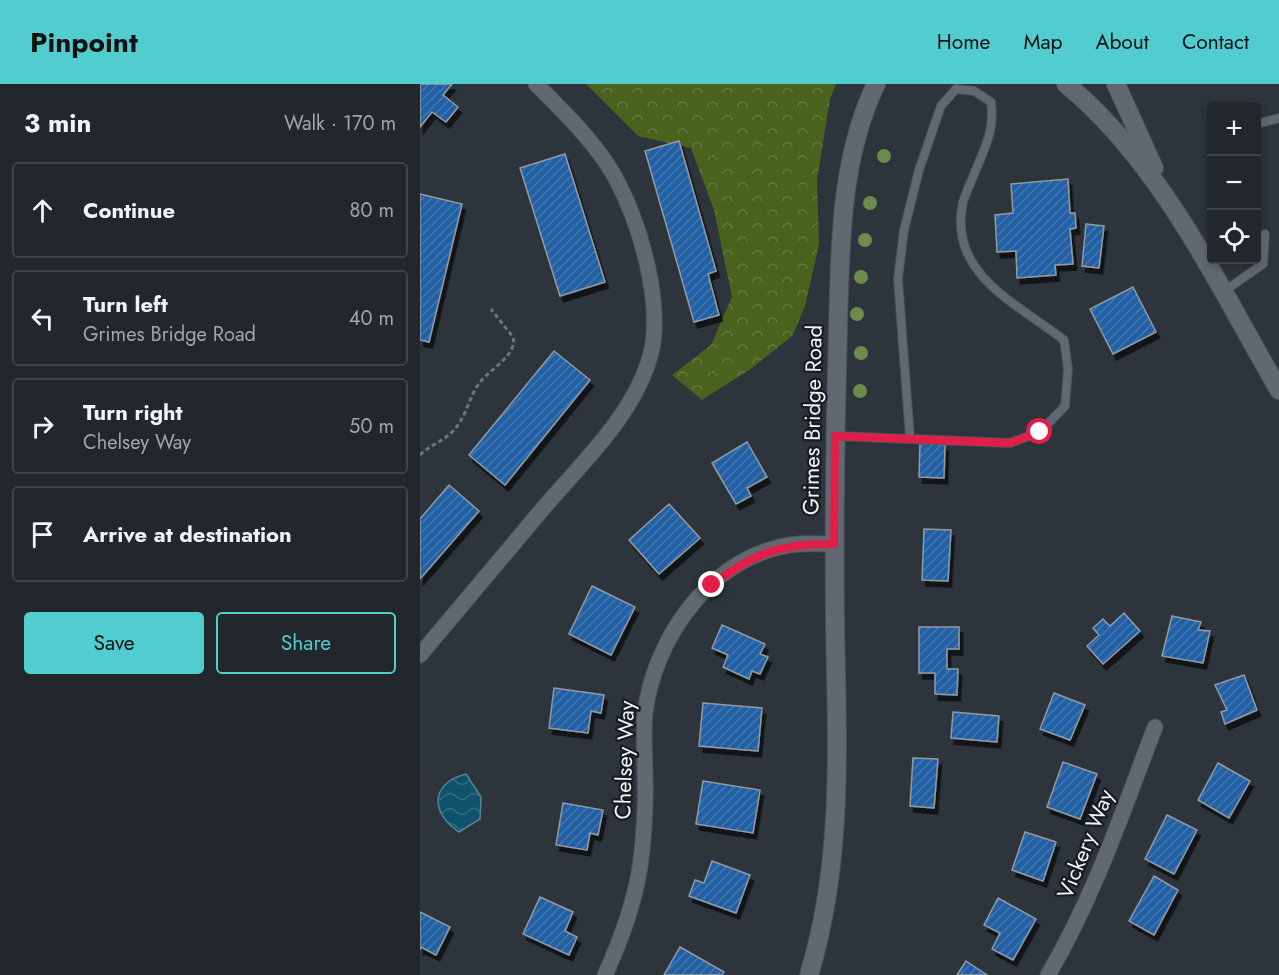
<!DOCTYPE html>
<meta charset="utf-8">
<style>
:root{--surface:#22272c;--page:#2a2f34;--text:#f1f3f6;--muted:#a2a5a9;--line:#3f4448;--accent:#52cdcf}
body{margin:0;font-family:Jost,sans-serif;background:var(--page);color:var(--text)}
.controls{position:absolute;right:18px;top:18px;display:grid;overflow:hidden;border-radius:6px;box-shadow:0 3px 9px #0003}
.controls button{width:54px;height:54px;display:grid;place-items:center;padding:0;border:0;border-bottom:2px solid var(--line);background:var(--surface);color:var(--text);font:30px sans-serif}
.stop{position:absolute;width:18px;height:18px;margin:-14px;border:4px solid #e11d48;border-radius:50%;background:#fff}
.stop.end{background:#e11d48;border-color:#fff;box-shadow:0 2px 6px #0008}
.list{margin:0;padding:0;list-style:none}
h2{display:flex;justify-content:space-between;align-items:center;height:78px;margin:0;padding:0 24px;font-size:26px}
h2 small{font-size:20px;font-weight:400;color:var(--muted)}
.list li{display:grid;grid-template-columns:39px 1fr auto;gap:18px;align-items:center;box-sizing:border-box;height:96px;margin:0 12px 12px;padding:0 12px;border:2px solid var(--line);border-radius:6px}
.list b{display:block;font-size:22px;white-space:nowrap}
.list p{margin:0;font-size:20px;white-space:nowrap;color:var(--muted)}
.list em{font-size:20px;font-style:normal;color:var(--muted)}
.actions{display:flex;gap:12px;padding:18px 24px}
.actions a{flex:1;padding:14px 0;border:2px solid var(--accent);border-radius:6px;text-align:center;font-size:21px;color:var(--accent)}
.actions .main{background:var(--accent);color:#111}
.icon{flex:none;width:33px;height:33px;fill:none;stroke:currentColor;stroke-width:2;stroke-linecap:round;stroke-linejoin:round}
.map{position:relative;flex:none;width:859px;height:891px;overflow:hidden}
header{display:flex;align-items:center;gap:36px;box-sizing:border-box;height:84px;padding:0 30px;background:var(--accent);color:#111}
header strong{font-size:28px}
nav{display:flex;gap:33px;margin-inline-start:auto;font-size:21px}
main{display:flex}
aside{flex:1;background:var(--surface)}
.map>svg:first-child{display:block}
.forest{fill:url(#forest-crowns)}
.water{fill:url(#water-waves);stroke:#528496;stroke-width:1.5}
.building{fill:url(#building-hatch);stroke:#929aa4;stroke-width:1.5;filter:url(#shadow)}
.lines{fill:none;stroke-linecap:round;stroke-linejoin:round}
.lane-casing{stroke:#4a4f56;stroke-width:10}
.street-casing{stroke:#4a4f56;stroke-width:17}
.secondary-casing{stroke:#4a4f56;stroke-width:20}
.path{stroke:#6e747b;stroke-width:3;stroke-dasharray:4.5 3;stroke-linecap:butt}
.lane{stroke:#616871;stroke-width:8}
.street{stroke:#616871;stroke-width:15}
.secondary{stroke:#616871;stroke-width:18}
.tree{fill:#6e8b4e}
.route{stroke:#e11d48;stroke-width:8}
.labels{text-anchor:middle;dominant-baseline:central;stroke-width:4.5;stroke-linejoin:round;paint-order:stroke}
.street-label{font-size:22px;fill:#f1f5fa;stroke:#181b1f}
</style>
<header>
<strong>Pinpoint</strong>
<nav><a>Home</a><a>Map</a><a>About</a><a>Contact</a></nav>
</header>
<main>
<aside>
<h2>3 min<small>Walk · 170 m</small></h2>
<ul class="list">
<li><svg class="icon" aria-label="ahead" viewBox="0 0 24 24"><path d="M12 20V5M6 11l6-6 6 6"/></svg><div><b>Continue</b></div><em>80 m</em></li>
<li><svg class="icon" aria-label="left" viewBox="0 0 24 24"><path d="M17 20v-9H6M10 6l-5 5 5 5"/></svg><div><b>Turn left</b><p>Grimes Bridge Road</p></div><em>40 m</em></li>
<li><svg class="icon" aria-label="right" viewBox="0 0 24 24"><path d="M7 20v-9h11M14 6l5 5-5 5"/></svg><div><b>Turn right</b><p>Chelsey Way</p></div><em>50 m</em></li>
<li><svg class="icon" aria-label="arrive" viewBox="0 0 24 24"><path d="M6 21V4h12l-3 4 3 4H6"/></svg><div><b>Arrive at destination</b></div></li>
</ul>
<div class="actions"><a class="main">Save</a><a>Share</a></div>
</aside>
<div class="map">
<svg width="859" height="891" viewBox="0 0 859 891">
<defs>
<pattern id="forest-crowns" width="20" height="18" patternUnits="userSpaceOnUse" patternTransform="scale(1.5)"><rect width="20" height="18" fill="#49631e"/><path d="M2 6a3 3 0 1 1 6 0M12 15a3 3 0 1 1 6 0" fill="none" stroke="#647a40"/></pattern>
<pattern id="water-waves" width="16" height="10" patternUnits="userSpaceOnUse" patternTransform="scale(1.5)"><rect width="16" height="10" fill="#0e536b"/><path d="M0 5q4-4 8 0t8 0" fill="none" stroke="#326c81"/></pattern>
<pattern id="building-hatch" width="6" height="6" patternUnits="userSpaceOnUse" patternTransform="scale(1.5)"><rect width="6" height="6" fill="#2160a3"/><path d="M-1 1l2-2M0 6l6-6M5 7l2-2" fill="none" stroke="#4277b1"/></pattern>
<filter id="shadow"><feDropShadow dx="3.5" dy="6" stdDeviation="0" flood-color="#0009"/></filter>
</defs>
<rect width="100%" height="100%" fill="#2d343b"/>
<path class="forest" d="M166 0H416L410 15 397 96 399 160 385 222 373 251 332 284 282 316 252 291 291 261 312 213 294 126 271 64 218 52Z"/>
<path class="water" d="M46 690 61 713 60 735 39 748C10 729 10 699 46 690Z"/>
<g class="building">
<path d="M0 0H32L23 11 38 23 26 38 12 28 0 43Z"/>
<path d="M259 57 296 187 288 190 299 231 274 238 225 67Z"/>
<path d="M145 70 185 198 140 212 100 84Z"/>
<path d="M648 95 650 129H655L656 144 650 145 653 180 635 181 636 191 597 194 596 167 577 168 575 131 593 129 591 100Z"/>
<path d="M0 110 42 120 9 258 0 256Z"/>
<path d="M666 140 684 142 679 184 662 182Z"/>
<path d="M713 203 736 248 693 270 670 225Z"/>
<path d="M134 267 170 296 85 401 49 371Z"/>
<path d="M327 358 347 393 327 404 331 412 316 420 292 379Z"/>
<path d="M500 359 525 361 524 394 499 393Z"/>
<path d="M29 401 59 427 0 495V435Z"/>
<path d="M249 420 280 454 239 490 209 456Z"/>
<path d="M504 445 531 446 528 497 502 496Z"/>
<path d="M172 502 215 523 191 571 149 550Z"/>
<path d="M704 529 720 547 683 580 667 562 679 551 673 544 683 535 690 542Z"/>
<path d="M752 532 781 538 778 546 790 547 783 579 742 572Z"/>
<path d="M302 541 345 560 340 570 348 573 340 590 332 587 329 595 303 583 308 571 292 564Z"/>
<path d="M499 543H539V565H527V585H538L537 611 515 610V589H499Z"/>
<path d="M824 591 837 626 805 640 801 628 807 626 795 601Z"/>
<path d="M134 604 184 611 181 629 171 627 168 649 129 644Z"/>
<path d="M634 609 665 621 650 656 620 645Z"/>
<path d="M283 619 342 624 338 667 279 662Z"/>
<path d="M533 628 579 632 577 658 531 654Z"/>
<path d="M493 674 518 675 514 724 490 722Z"/>
<path d="M643 678 677 690 660 735 627 723Z"/>
<path d="M798 679 830 697 809 734 778 716Z"/>
<path d="M283 697 340 706 333 749 276 740Z"/>
<path d="M143 719 183 726 178 751 170 749 167 766 136 761Z"/>
<path d="M747 731 777 746 754 790 725 775Z"/>
<path d="M605 748 636 758 623 797 592 786Z"/>
<path d="M292 777 330 791 316 829 269 812 275 796 284 799Z"/>
<path d="M734 792 758 806 734 851 709 837Z"/>
<path d="M120 813 153 828 145 847 157 853 149 871 103 850Z"/>
<path d="M578 814 616 835 593 876 572 865 580 849 564 841Z"/>
<path d="M0 828 30 843 16 871 1 863 0 866Z"/>
<path d="M260 863 304 888 302 891H244Z"/>
<path d="M546 877 567 891H537Z"/>
</g>
<g class="lines">
<defs>
<g id="lane">
<path d="M837 40 859 34"/>
<path d="M803 208 843 180 845 150"/>
<path d="M417 352 590 359 620 348 645 322 648 285 644 256C598 220 527 190 543 118 546 108 551 98 555 88 565 63 575 46 571 18L554 7 536 5 521 22 499 86 484 146 478 195 490 354"/>
</g>
<g id="street">
<path d="M0 571C42 521 84 471 126 421 164 377 216 328 231 269 243 218 220 139 195 93 177 60 143 27 116 0"/>
<path d="M185 891C201 856 214 821 220 783 224 753 226 723 225 693 225 672 223 650 225 629 234 557 286 480 360 463 378 458 396 460 414 460"/>
<path d="M628 891C674 813 703 727 735 643"/>
</g>
<g id="secondary">
<path d="M646 0C741 78 798 201 859 306"/>
<path d="M696 0 734 84"/>
<path d="M389 891C424 776 417 658 415 540 414 441 415 343 418 245 420 163 420 75 456 0"/>
</g>
</defs>
<use href="#lane" class="lane-casing"/>
<use href="#street" class="street-casing"/>
<use href="#secondary" class="secondary-casing"/>
<path class="path" d="M0 371C10 361 24 357 34 346 47 332 49 311 61 297 71 285 98 270 93 253L71 225"/>
<use href="#lane" class="lane"/>
<use href="#street" class="street"/>
<use href="#secondary" class="secondary"/>
</g>
<g class="tree">
<circle cx="464" cy="72" r="7"/>
<circle cx="450" cy="119" r="7"/>
<circle cx="445" cy="156" r="7"/>
<circle cx="441" cy="193" r="7"/>
<circle cx="437" cy="230" r="7"/>
<circle cx="441" cy="269" r="7"/>
<circle cx="440" cy="307" r="7"/>
</g>
<g class="lines">
<path class="route" d="M292 501C333 469 362 459 414 460L415 352 590 359 620 348"/>
</g>
<g class="labels">
<g class="street-label">
<text transform="translate(392 336) rotate(-89)">Grimes Bridge Road</text>
<text transform="translate(204 676) rotate(-88)">Chelsey Way</text>
<text transform="translate(665 760) rotate(-68)">Vickery Way</text>
</g>
</g>
</svg>
<div class="controls">
<button>+</button>
<button>−</button>
<button><svg class="icon" aria-label="locate" viewBox="0 0 24 24"><circle cx="12" cy="12" r="6"/><path d="M12 2v4M12 18v4M2 12h4M18 12h4"/></svg></button>
</div>
<div class="stop" style="left:620px;top:348px"></div>
<div class="stop end" style="left:292px;top:501px"></div>
</div>
</main>
